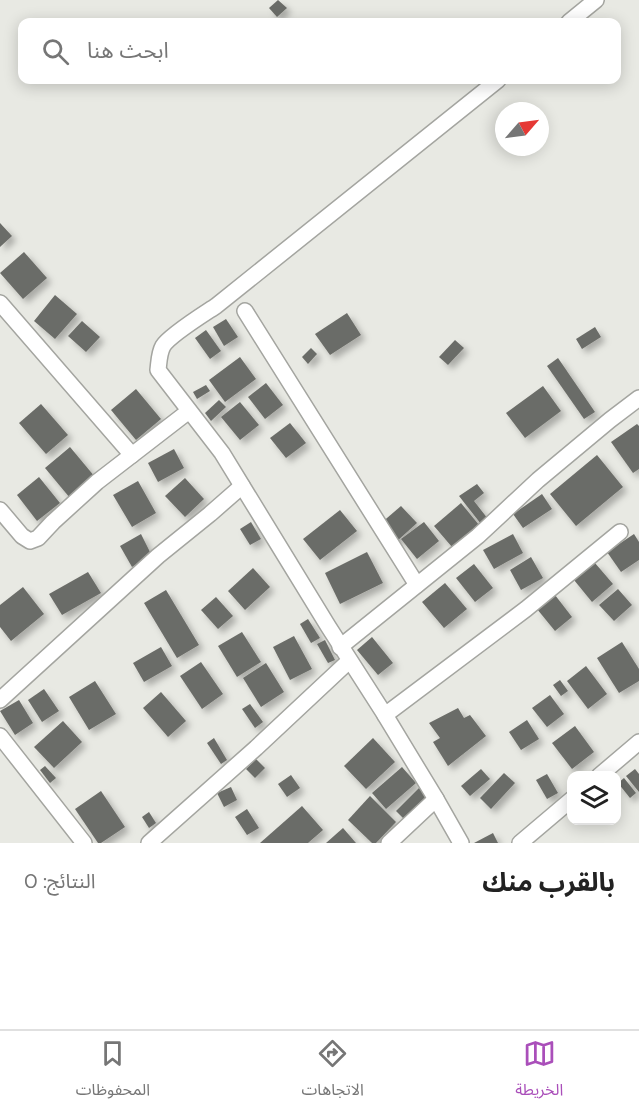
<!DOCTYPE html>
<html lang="ar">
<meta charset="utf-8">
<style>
:root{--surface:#fff;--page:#f2f2f2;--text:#222;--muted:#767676;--line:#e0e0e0;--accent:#aa4fba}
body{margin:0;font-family:"DM Sans","Noto Sans Arabic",sans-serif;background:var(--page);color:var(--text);direction:rtl}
.controls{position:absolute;right:18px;bottom:18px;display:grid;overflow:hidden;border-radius:12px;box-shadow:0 3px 15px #0003}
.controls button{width:54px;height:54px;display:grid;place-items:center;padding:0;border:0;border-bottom:2px solid var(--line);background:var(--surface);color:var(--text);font:30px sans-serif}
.compass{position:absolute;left:495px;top:102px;width:54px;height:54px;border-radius:50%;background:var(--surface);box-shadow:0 3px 15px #0003;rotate:62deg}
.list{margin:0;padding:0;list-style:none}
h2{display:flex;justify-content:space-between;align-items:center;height:78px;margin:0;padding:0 24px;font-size:26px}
h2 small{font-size:20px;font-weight:400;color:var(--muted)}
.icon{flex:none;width:33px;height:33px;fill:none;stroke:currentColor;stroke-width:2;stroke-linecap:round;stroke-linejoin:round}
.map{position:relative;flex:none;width:639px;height:843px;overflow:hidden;direction:ltr}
.search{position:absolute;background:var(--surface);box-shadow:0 3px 15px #0003;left:18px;right:18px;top:18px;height:66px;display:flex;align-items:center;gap:15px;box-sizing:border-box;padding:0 21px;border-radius:12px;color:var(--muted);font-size:22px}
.sheet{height:186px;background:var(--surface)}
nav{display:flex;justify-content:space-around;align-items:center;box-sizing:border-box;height:84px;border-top:2px solid var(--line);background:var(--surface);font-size:16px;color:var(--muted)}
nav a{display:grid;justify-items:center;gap:3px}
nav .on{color:var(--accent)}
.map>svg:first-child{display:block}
.building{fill:#6b6c67;filter:url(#shadow)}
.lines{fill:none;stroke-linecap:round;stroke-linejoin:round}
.minor-casing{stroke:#a4a5a0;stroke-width:18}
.minor{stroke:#fff;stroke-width:15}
</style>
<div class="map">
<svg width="639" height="843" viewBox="0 0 639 843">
<defs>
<filter id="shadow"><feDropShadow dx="4.5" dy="4.5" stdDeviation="3" flood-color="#0004"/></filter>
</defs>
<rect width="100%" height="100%" fill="#e8e9e3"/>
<g class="building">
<path d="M278 0 287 8 277 17 269 8Z"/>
<path d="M0 223 12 236 0 247Z"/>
<path d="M24 252 47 278 23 299 0 273Z"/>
<path d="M55 295 77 314 55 339 34 321Z"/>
<path d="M347 313 361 335 330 355 315 334Z"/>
<path d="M226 319 238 337 224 346 213 327Z"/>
<path d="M82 321 100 337 86 352 68 336Z"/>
<path d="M595 327 601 337 582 349 576 339Z"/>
<path d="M206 330 221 351 210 359 195 338Z"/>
<path d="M455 340 464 348 448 365 439 357Z"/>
<path d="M311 348 317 354 308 364 302 357Z"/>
<path d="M240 357 256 379 225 402 209 380Z"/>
<path d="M558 358 595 412 584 419 547 366Z"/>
<path d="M266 383 283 405 265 419 248 397Z"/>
<path d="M206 385 210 391 197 399 193 392Z"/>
<path d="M543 386 561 411 525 438 506 413Z"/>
<path d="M136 389 161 419 136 440 111 410Z"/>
<path d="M219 400 226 407 211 421 205 413Z"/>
<path d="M240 402 259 425 240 440 221 417Z"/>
<path d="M41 404 68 435 46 454 19 423Z"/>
<path d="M290 423 306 443 286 458 270 438Z"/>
<path d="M637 424 639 426V469L633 473 611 442Z"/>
<path d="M70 447 95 477 70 498 45 468Z"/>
<path d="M174 449 184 468 158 482 148 463Z"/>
<path d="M597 455 623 487 576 526 550 494Z"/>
<path d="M39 477 60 503 37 521 17 495Z"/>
<path d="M185 478 204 499 185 517 165 496Z"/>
<path d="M138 481 156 513 132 527 113 495Z"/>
<path d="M477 484 484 493 474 501 488 519 481 524 459 496Z"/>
<path d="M542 494 552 509 523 528 513 514Z"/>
<path d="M461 503 479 525 452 547 434 526Z"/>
<path d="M401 506 417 523 396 542 380 524Z"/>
<path d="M340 510 357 531 320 560 303 539Z"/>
<path d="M251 522 261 539 250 545 240 529Z"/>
<path d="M424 522 439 541 417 559 401 539Z"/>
<path d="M141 534 152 556 132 567 120 546Z"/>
<path d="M513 534 523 553 494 569 483 550Z"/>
<path d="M634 534 639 542V560L621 572 607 552Z"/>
<path d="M367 552 383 583 340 604 325 573Z"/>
<path d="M531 557 543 578 521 590 510 570Z"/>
<path d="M595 563 613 584 592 602 574 580Z"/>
<path d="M474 564 493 588 475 602 456 578Z"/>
<path d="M253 568 270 587 245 610 228 591Z"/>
<path d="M88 572 101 593 62 615 49 594Z"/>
<path d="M445 583 467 609 444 628 422 602Z"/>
<path d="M23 587 44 614 11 641 0 627V605Z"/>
<path d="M618 589 632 605 614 621 599 605Z"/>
<path d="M166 590 199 645 177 658 144 603Z"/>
<path d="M555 595 572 617 555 631 537 609Z"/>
<path d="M216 597 233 616 218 629 201 610Z"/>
<path d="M308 619 320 638 311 643 300 624Z"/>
<path d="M242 632 261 662 237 677 218 646Z"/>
<path d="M294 636 312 669 290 680 273 647Z"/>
<path d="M372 637 393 663 378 675 357 650Z"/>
<path d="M325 640 335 660 328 663 317 644Z"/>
<path d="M622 642 639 669V681L619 693 597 658Z"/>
<path d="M161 647 172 666 144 682 133 663Z"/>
<path d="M201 662 223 694 202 709 180 676Z"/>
<path d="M266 663 284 692 261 707 243 678Z"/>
<path d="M586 666 607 694 588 709 567 681Z"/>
<path d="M560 680 568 691 561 696 553 685Z"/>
<path d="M95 681 116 714 89 730 69 697Z"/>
<path d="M44 689 59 711 42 722 28 700Z"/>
<path d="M161 692 186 721 168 737 143 708Z"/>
<path d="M550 695 564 714 547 727 532 708Z"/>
<path d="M19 700 33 723 15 735 0 711Z"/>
<path d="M250 704 263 722 255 728 242 709Z"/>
<path d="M458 708 464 718 470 715 486 736 448 766 433 742 440 738 429 723Z"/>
<path d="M527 720 539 739 521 750 509 732Z"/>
<path d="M63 721 82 742 54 768 34 747Z"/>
<path d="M575 726 594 752 572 769 552 743Z"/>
<path d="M214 738 227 760 221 764 207 743Z"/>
<path d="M373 738 395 762 366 789 344 766Z"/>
<path d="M256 759 265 768 255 778 246 769Z"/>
<path d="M45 766 56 778 50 783 40 770Z"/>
<path d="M402 767 416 783 386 809 372 793Z"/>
<path d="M481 769 490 779 470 796 461 786Z"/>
<path d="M635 769 639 774V792L626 776Z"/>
<path d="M504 773 515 783 491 809 480 798Z"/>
<path d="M547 774 558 793 547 799 536 780Z"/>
<path d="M291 775 300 788 287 797 278 784Z"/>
<path d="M624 778 636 793 630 798 618 783Z"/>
<path d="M231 787 237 800 224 807 217 793Z"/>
<path d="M419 788 427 796 404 819 396 811Z"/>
<path d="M101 791 125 827 101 843H98L75 809Z"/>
<path d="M370 796 396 822 376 843H372L348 820Z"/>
<path d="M302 806 323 830 308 843H260Z"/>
<path d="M247 809 259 828 247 835 235 817Z"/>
<path d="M149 812 156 823 149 828 142 817Z"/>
<path d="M343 828 356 843H326Z"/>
<path d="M493 833 498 843H474Z"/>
</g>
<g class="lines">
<defs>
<g id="minor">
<path d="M569 22 596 0"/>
<path d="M0 303 132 455"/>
<path d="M245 311 417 585"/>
<path d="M0 510 22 536 30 541 38 538 53 522 97 482 189 411"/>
<path d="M340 647 478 536 538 480 610 420 639 398"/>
<path d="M0 700 158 556 210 514 242 486"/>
<path d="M385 715 526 609 620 532"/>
<path d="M0 736 84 843"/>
<path d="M599 776 639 742"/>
<path d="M149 843 256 748 349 661"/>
<path d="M389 843 436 799"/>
<path d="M461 843 436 799 385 715 328 626 222 453 158 370C159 362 159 353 163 346 170 335 204 314 216 306L498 80"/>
<path d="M520 843 572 799"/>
</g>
</defs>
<use href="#minor" class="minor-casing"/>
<use href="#minor" class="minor"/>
</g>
</svg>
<div class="controls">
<button><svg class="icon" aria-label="layers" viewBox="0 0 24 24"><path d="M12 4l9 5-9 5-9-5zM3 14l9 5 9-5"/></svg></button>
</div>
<svg class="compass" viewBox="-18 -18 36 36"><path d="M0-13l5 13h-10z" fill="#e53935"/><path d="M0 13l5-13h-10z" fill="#767676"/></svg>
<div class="search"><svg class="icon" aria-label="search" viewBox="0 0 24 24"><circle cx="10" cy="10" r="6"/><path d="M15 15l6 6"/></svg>ابحث هنا</div>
</div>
<section class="sheet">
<h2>بالقرب منك<small>النتائج: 0</small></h2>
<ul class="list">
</ul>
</section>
<nav>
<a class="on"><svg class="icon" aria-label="map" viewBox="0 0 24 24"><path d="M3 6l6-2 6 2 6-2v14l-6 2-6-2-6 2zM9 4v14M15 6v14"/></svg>الخريطة</a>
<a><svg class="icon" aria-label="directions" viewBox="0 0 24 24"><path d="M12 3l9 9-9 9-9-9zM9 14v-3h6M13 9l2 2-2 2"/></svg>الاتجاهات</a>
<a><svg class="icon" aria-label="saved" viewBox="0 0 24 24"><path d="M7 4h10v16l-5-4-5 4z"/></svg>المحفوظات</a>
</nav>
